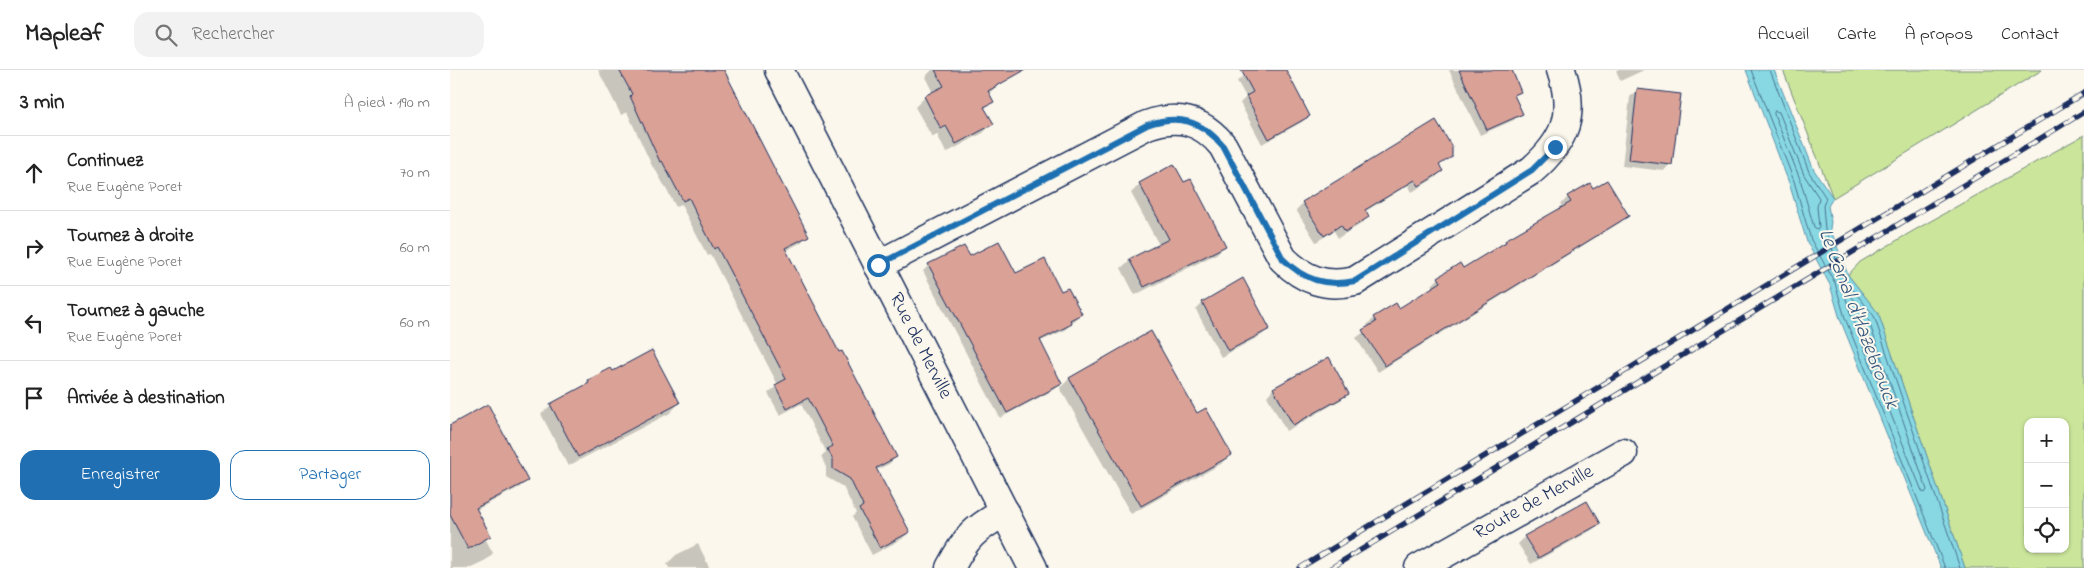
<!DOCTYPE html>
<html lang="fr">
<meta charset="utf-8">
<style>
:root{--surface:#fff;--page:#f2f2f2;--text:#222;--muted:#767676;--line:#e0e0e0;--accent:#1f6fb2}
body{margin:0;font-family:"Indie Flower",sans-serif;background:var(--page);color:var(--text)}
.controls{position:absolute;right:15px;bottom:15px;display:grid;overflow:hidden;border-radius:10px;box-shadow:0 1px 4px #0004}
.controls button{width:45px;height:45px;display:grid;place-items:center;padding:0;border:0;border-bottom:1px solid var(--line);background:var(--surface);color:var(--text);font:25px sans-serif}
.stop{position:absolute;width:15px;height:15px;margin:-11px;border:4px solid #1f6fb2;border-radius:50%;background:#fff}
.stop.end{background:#1f6fb2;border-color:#fff;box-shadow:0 1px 5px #0008}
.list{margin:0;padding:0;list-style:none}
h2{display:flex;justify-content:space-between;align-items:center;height:65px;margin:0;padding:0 20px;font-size:21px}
h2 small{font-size:16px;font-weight:400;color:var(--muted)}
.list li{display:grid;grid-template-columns:32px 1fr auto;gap:15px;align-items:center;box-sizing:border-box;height:75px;padding:0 20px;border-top:1px solid var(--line)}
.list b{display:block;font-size:19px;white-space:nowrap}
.list p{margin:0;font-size:16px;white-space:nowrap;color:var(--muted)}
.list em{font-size:16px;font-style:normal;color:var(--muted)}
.actions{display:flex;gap:10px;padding:15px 20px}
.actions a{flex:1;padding:11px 0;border:1px solid var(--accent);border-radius:15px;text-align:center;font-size:18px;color:var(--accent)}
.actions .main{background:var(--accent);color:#fff}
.icon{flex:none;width:28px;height:28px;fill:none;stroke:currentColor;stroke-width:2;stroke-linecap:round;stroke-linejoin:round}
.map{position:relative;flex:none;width:1634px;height:498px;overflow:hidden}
header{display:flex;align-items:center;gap:30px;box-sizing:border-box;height:70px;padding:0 25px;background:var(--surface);border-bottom:1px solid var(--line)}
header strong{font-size:24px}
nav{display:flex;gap:28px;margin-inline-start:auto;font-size:18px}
.search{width:350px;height:45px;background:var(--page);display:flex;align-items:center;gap:12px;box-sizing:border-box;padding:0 18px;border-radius:15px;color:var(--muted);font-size:19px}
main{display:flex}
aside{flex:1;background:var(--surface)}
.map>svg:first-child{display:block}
.green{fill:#cbe59b;stroke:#738a7c;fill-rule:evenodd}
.water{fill:#88d8e3;stroke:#5c94ae}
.shadow{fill:#0003}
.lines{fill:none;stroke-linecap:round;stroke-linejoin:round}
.shore{stroke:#477393;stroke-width:1}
.building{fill:#daa197;stroke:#1b2f5e}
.minor-casing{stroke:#1b2f5e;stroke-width:31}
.minor{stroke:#fbf7ec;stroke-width:28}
.rail-casing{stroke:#1b2f5e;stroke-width:5.5}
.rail{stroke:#fbf7ec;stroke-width:4;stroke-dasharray:11;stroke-linecap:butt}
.route{stroke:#1f6fb2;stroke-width:6}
.labels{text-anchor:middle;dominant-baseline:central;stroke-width:4;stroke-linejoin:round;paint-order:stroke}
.street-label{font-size:20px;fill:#1b2f5e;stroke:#fbf7ec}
.water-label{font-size:21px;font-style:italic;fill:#36597f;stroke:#fbf7ec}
</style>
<header>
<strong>Mapleaf</strong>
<div class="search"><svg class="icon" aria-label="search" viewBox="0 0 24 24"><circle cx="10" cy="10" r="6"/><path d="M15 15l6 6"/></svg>Rechercher</div>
<nav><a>Accueil</a><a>Carte</a><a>À propos</a><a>Contact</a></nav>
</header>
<main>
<aside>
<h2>3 min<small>À pied · 190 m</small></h2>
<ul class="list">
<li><svg class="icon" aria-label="ahead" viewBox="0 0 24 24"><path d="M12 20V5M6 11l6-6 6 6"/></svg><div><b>Continuez</b><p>Rue Eugène Poret</p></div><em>70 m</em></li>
<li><svg class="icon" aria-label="right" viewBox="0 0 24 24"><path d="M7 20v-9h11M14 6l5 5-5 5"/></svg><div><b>Tournez à droite</b><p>Rue Eugène Poret</p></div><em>60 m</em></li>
<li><svg class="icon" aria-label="left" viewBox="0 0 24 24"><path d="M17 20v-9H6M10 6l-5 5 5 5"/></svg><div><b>Tournez à gauche</b><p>Rue Eugène Poret</p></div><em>60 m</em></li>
<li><svg class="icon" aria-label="arrive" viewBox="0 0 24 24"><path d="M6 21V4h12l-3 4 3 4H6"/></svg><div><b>Arrivée à destination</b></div></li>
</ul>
<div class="actions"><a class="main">Enregistrer</a><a>Partager</a></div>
</aside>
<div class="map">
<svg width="1634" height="498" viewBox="0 0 1634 498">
<rect width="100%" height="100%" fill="#fbf7ec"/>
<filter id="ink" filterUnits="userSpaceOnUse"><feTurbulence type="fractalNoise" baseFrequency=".02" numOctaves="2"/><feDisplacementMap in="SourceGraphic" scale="10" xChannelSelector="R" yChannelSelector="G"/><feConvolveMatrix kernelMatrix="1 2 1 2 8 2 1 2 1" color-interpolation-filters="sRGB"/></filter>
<g filter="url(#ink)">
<g class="green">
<path d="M1333 0H1592L1383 128Z"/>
<path d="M1634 65V498H1515L1428 243 1398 205 1410 192 1463 161ZM1578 352H1615V479H1578Z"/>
</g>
<path class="water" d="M1296 0H1324L1364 100 1383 128 1378 136 1381 152 1380 158 1398 205 1428 243 1515 498H1491L1390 249 1380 215 1357 172 1339 113Z"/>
<g class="shadow">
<path d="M148 0H273L357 166 350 173 335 181 388 284 446 387 439 394 426 400 459 462 452 469 422 485 402 447 406 443 393 417 376 407V397L371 387 376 383 351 334 330 345 318 323 328 315 260 184 257 185 231 135 226 137 204 97 203 98 177 42 171 45Z"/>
<path d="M482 0H544L551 13 538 24 543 31 534 39 542 54 533 63 496 83 487 64 482 67 465 37 475 27 483 23 475 7Z"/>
<path d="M803 0H835L859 46 852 52 812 74 790 33 796 27 787 11Z"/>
<path d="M999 0H1060L1070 21 1064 27 1071 43 1064 50 1030 65Z"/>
<path d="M1166 0H1194L1170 11Z"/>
<path d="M1187 20 1220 94 1214 101 1172 96 1180 27Z"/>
<path d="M1001 86 988 96 992 101 985 108 962 122 958 115 914 142 918 147 911 154 888 168 884 161 866 172 846 140 853 133Z"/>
<path d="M690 114H734L775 176 766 184 685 225 671 198 680 190 709 175 681 123Z"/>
<path d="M1142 120 1177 145 1171 152 928 302 906 268 919 258 917 255 924 248 948 240 984 218 982 215 989 208 1010 194 1013 200 1056 171 1113 137 1111 134 1118 127Z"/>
<path d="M519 188 610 223 630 244 615 260 589 272 611 314 604 320 550 348 473 201 479 195Z"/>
<path d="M753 233 819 258 812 265 771 287 746 240Z"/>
<path d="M700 263 746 345 780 384 771 394 681 444 610 318 619 309Z"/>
<path d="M878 289 897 324 891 330 836 361 817 326 823 319Z"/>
<path d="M162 303 229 333 220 343 118 396 91 344 101 335 130 320 138 311Z"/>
<path d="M0 356 76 411 70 417 26 440 39 466 36 470 43 483 36 490 19 498H0Z"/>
<path d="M1149 454 1142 460 1081 494 1068 474 1075 467Z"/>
<path d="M248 474 260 498H219L217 494 226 485Z"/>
</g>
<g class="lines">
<g class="shore">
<path d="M1301 0 1344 111 1361 170 1385 213 1395 248 1495 498"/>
<path d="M1320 0 1359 102 1376 128 1373 136 1375 160 1393 207 1424 246 1510 498"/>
<path d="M1325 41 1329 42 1354 105 1369 128 1367 137 1369 157 1367 159 1364 157 1350 109 1324 44Z"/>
<path d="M1396 223H1399L1418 249 1477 420 1475 423 1472 421 1401 246 1395 225Z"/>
</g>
</g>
<g class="building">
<path d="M169 0H274L359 166 335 178 389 282 392 281 447 387 426 398 460 462 430 478 409 439 413 436 400 409 383 399V389L377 379 383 376 358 328 337 339 325 315 336 309 267 177 264 179 239 128 233 131 212 91 210 92 180 26 182 24Z"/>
<path d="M485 0H575L538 21 544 32 534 37 544 54 506 74 496 56 491 59 474 26 494 16Z"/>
<path d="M791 0H836L860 46 819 69 796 26 803 22Z"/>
<path d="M1009 0H1062L1071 22 1064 25 1073 44 1037 60Z"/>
<path d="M1187 19 1231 24 1222 95 1179 90Z"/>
<path d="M986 50 1002 77V87L989 95 993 101 969 116 965 110 915 140 919 147 895 162 891 155 874 166 852 132Z"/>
<path d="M724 94 734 112 741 109 776 176 694 217 679 189 719 169 689 113Z"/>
<path d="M1157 110 1179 146 935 296 912 260 926 252 923 247 946 233 949 238 991 212 988 207 1010 193 1013 198 1036 184 1056 172 1055 170 1121 132 1117 126 1140 113 1143 118Z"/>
<path d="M549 171 566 203 595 189 611 221 618 218 632 244 620 250 622 254 590 270 612 314 557 343 478 194 514 176 520 186Z"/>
<path d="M793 208 820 259 778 281 752 232Z"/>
<path d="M701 261 747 343 756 338 782 385 691 436 619 308Z"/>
<path d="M202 280 230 333 128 387 100 334 139 313 138 310 161 298 163 301Z"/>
<path d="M879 287 899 324 843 355 823 318Z"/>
<path d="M38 334 78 411 26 438 41 466 18 479 0 445V355Z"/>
<path d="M1137 431 1150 454 1088 488 1074 466Z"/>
</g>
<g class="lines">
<defs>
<g id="minor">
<path d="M329 0 583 498"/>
<path d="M428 195 697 55C728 44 752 50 773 76L833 189C854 210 876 218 905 211L1082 100C1116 70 1126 44 1111 0"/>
<path d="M500 498C516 467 524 459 555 442"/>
<path d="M969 498 1173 383"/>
</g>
</defs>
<use href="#minor" class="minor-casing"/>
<use href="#minor" class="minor"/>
<defs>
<g id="rail">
<path d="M850 498 1634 23"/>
<path d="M881 498 1634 42"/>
</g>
</defs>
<use href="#rail" class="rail-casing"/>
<use href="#rail" class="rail"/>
</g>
</g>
<g class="lines" filter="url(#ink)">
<path class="route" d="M428 195 697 55C728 44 751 50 773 76L833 189C854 210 876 217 905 211L1082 100 1105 77"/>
</g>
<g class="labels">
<g class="street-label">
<text transform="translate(470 276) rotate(63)">Rue de Merville</text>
<text transform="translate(1084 433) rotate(-29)">Route de Merville</text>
</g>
<g class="water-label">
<text transform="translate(1408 249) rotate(69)">Le Canal d'Hazebrouck</text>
</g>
</g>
</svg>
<div class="controls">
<button>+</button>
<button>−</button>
<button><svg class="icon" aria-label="locate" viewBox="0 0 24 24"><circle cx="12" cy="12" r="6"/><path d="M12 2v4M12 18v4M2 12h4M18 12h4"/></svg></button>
</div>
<div class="stop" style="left:428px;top:195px"></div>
<div class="stop end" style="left:1105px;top:77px"></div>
</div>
</main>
